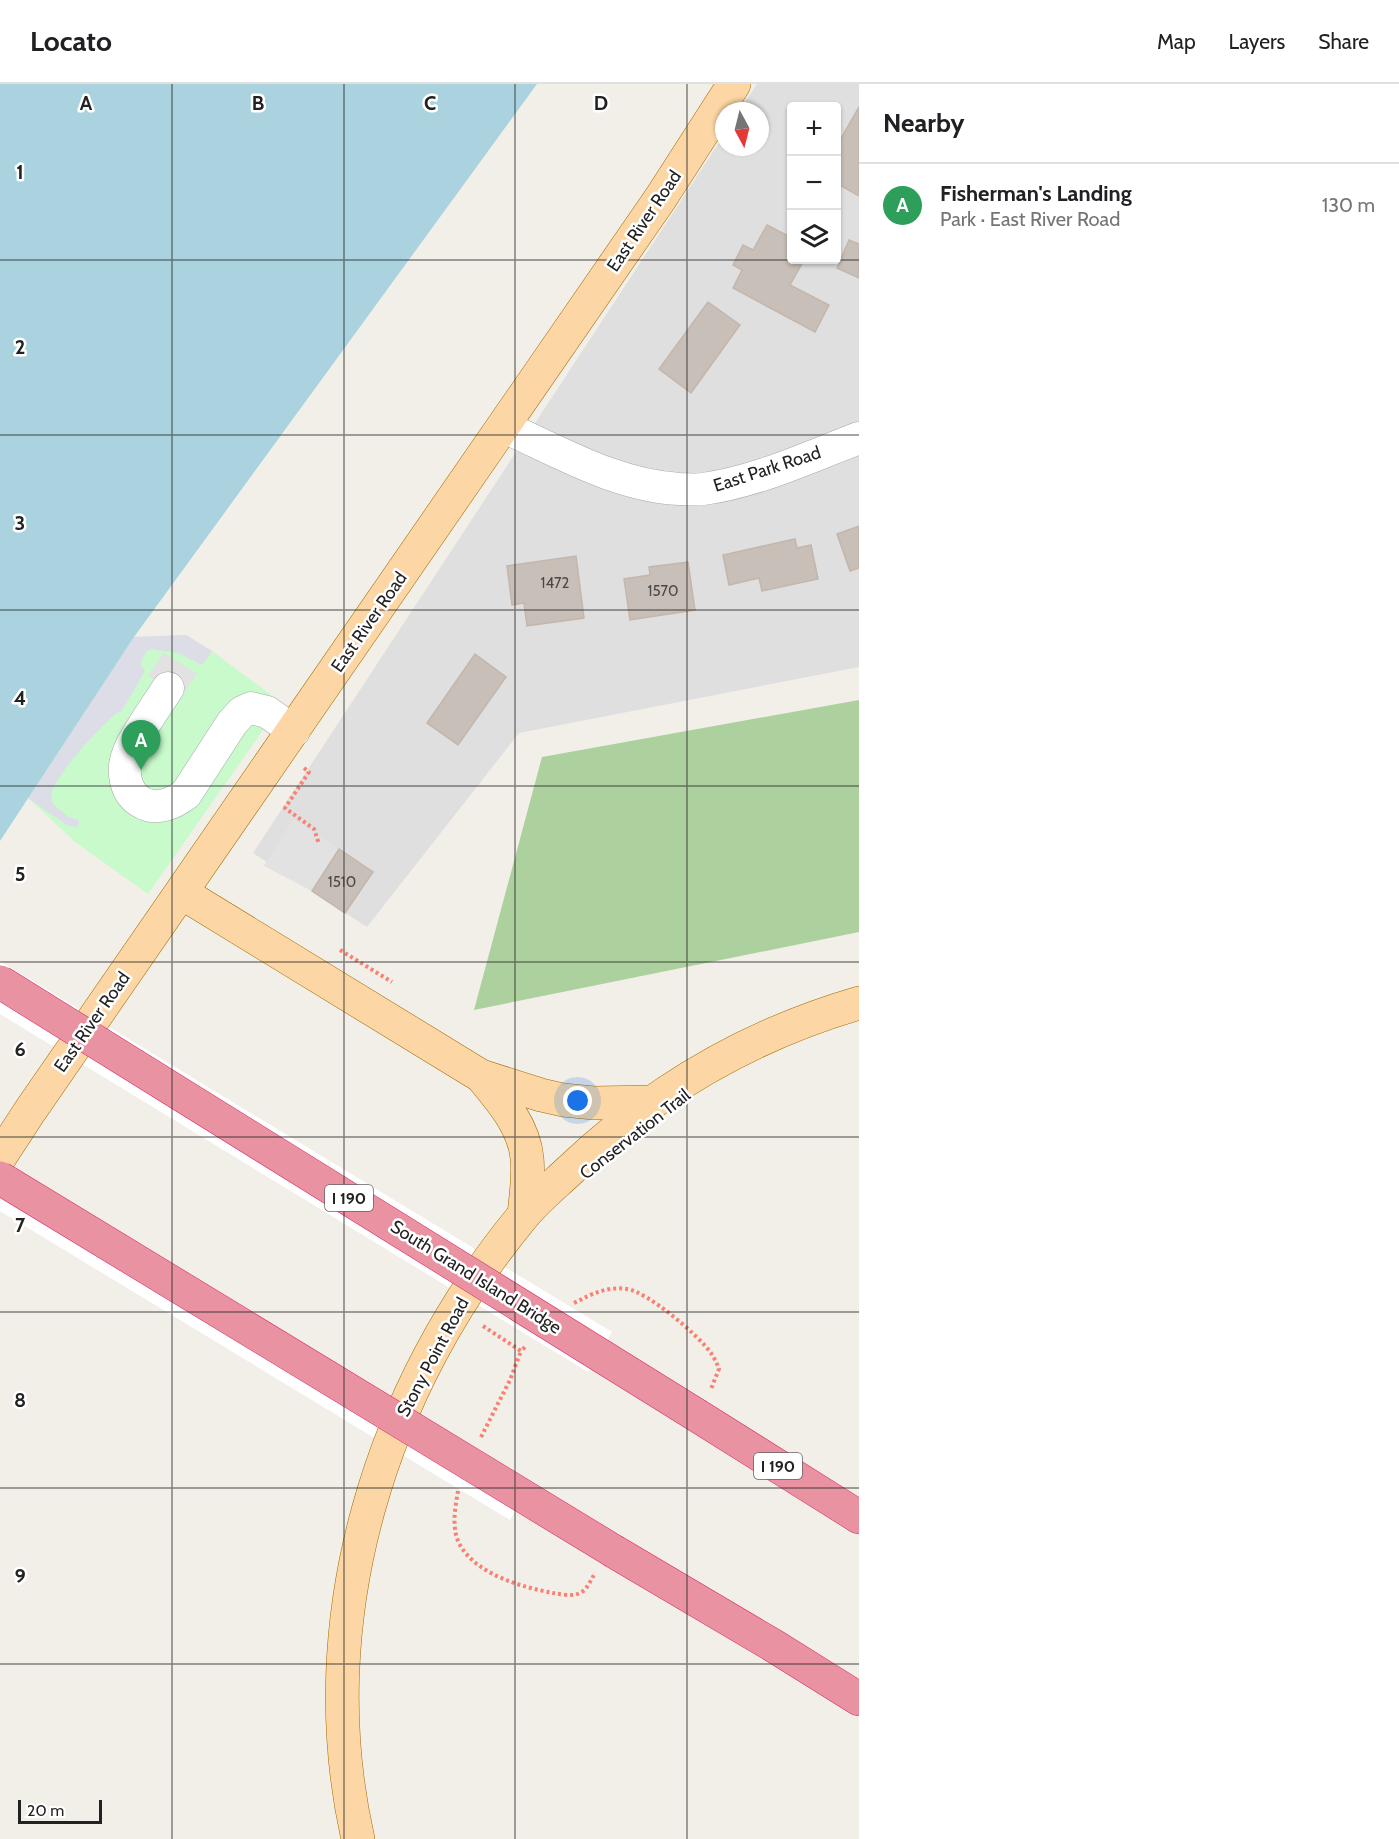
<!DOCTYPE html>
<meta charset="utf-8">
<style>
:root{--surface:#fff;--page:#f6f6f6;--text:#202124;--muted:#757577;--line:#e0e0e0;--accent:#ea580c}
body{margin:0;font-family:Cabin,sans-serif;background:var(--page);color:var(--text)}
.controls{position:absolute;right:18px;top:18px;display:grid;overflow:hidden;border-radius:6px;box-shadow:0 2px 4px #0004}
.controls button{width:54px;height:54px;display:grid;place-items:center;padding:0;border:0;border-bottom:2px solid var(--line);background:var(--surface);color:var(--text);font:30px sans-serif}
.compass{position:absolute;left:715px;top:18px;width:54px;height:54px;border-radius:50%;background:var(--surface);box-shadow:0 2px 4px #0004;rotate:173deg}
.scale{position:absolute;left:18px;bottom:15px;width:84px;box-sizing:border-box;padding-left:6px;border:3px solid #222;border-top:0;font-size:16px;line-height:21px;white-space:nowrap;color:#222;-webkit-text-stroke:4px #fff;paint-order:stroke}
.you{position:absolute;left:578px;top:1017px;width:21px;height:21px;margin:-15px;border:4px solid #fff;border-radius:50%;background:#1a73e8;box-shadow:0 0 0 9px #1a73e833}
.badge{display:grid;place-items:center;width:39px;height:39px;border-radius:50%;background:var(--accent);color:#fff;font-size:20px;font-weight:700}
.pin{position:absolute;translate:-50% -50px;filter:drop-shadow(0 2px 3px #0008)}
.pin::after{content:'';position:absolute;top:32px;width:21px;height:18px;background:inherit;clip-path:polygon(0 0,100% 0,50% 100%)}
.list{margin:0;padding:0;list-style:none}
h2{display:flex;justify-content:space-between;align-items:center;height:78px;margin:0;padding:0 24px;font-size:26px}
h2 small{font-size:20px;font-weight:400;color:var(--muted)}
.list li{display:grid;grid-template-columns:39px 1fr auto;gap:18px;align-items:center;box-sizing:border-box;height:84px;padding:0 24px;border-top:2px solid var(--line)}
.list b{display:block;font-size:22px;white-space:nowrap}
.list p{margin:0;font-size:20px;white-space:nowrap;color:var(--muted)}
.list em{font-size:20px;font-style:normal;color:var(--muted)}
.icon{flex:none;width:33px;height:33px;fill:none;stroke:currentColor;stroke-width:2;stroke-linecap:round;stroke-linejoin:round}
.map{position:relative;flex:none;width:859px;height:1755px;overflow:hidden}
header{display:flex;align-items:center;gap:36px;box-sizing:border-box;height:84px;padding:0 30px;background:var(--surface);border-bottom:2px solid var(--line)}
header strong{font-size:28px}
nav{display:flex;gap:33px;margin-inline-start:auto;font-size:21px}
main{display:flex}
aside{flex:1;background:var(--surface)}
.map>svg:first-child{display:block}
.residential{fill:#e0dfdf;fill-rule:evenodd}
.forest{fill:#add19e}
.park{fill:#c8facc}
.parking{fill:#e2e2e2}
.plaza{fill:#dddde8}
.water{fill:#aad3df}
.pier{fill:#fff}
.building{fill:#c7bfb8;stroke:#c4b6ab;stroke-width:1.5}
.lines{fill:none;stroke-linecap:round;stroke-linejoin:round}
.minor-casing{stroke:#a9a9a9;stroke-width:33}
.major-casing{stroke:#a06b00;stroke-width:34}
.highway-casing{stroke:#dc2a67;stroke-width:34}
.path{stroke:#fa8072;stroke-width:4;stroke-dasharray:3 3;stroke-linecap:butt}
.minor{stroke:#fff;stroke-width:32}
.major{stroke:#fcd6a4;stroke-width:33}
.highway{stroke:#e892a2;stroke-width:33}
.highway-bridge-casing{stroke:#dc2a67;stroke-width:34;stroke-linecap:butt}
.highway-bridge{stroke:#e892a2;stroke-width:33}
.grid{fill:none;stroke:#222;stroke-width:1.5;stroke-opacity:0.55}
.labels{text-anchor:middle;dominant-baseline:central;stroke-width:5;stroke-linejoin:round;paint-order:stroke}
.number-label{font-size:15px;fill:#4b4948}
.shield{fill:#fff;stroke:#646464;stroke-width:1.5}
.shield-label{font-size:16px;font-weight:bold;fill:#222}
.street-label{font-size:18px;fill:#222;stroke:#fff}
.grid-label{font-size:20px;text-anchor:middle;font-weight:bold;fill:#222;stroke:#fff;stroke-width:5;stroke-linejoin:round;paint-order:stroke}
</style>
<header>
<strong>Locato</strong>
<nav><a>Map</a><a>Layers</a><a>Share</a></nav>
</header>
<main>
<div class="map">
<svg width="859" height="1755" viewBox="0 0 859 1755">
<rect width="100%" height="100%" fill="#f2efe9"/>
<path class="residential" d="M757 0H859V583L519 649 367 843 253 769 724 51V63H760V27H739ZM792 22H836V176H792Z"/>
<path class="forest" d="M859 616V848L474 926 542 673Z"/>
<path class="park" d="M186 551 212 567 282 619 148 810 74 757 28 714 134 553Z"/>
<g class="parking">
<path d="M163 569 197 589 182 612 148 592Z"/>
<path d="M293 735 339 765 312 807 264 782Z"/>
</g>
<path class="plaza" d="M186 551 212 567 202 581 178 569 151 565 146 568 141 577V582L145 587 121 628 116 629 88 657 68 681 53 703 51 713 53 720 69 733 79 736 78 743 68 742 28 714 134 553Z"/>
<path class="water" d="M0 0H537L134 553 0 757Z"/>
<g class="pier">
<path d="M0 877 612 1248 588 1288 0 930Z"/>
<path d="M0 1076 532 1399 510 1436 0 1127Z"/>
</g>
<g class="building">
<path d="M859 23V112L836 99V63Z"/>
<path d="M767 141 792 154V176H804L790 201 829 221 815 248 733 204 742 186 733 181 743 161 753 166Z"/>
<path d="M849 156 859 160V194L837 184Z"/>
<path d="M708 218 740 241 691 309 659 285Z"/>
<path d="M859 442V484L850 487 837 450Z"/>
<path d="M795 455 797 464 811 461 818 495 762 507 759 494 729 501 723 471Z"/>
<path d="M576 472 584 534 527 542 524 519 512 521 507 482Z"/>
<path d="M688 478 695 526 630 536 624 495 650 491 649 483Z"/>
<path d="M475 570 506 593 458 661 427 639Z"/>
<path d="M339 765 373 788 345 829 312 807Z"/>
</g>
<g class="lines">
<defs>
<g id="minor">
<path d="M504 343C560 368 617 402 680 405 687 405 695 406 703 405 756 398 809 373 859 354"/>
<path d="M168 604C156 623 138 647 129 667 121 685 124 710 143 719 157 727 174 719 186 710L232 639 242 628 251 624 267 628 294 647"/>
</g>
<g id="major">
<path d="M182 809 481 992 541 1011 563 1016 594 1019 651 1018"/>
<path d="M481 992C501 1016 524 1042 527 1074 529 1092 526 1112 524 1130"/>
<path d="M0 1073 30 1027 660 115 734 0"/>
<path d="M358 1755C308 1535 381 1303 523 1132 536 1116 553 1102 569 1087 652 1008 749 951 859 919"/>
</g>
<g id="highway">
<path d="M698 1332 859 1433"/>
<path d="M615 1468 774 1562 859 1615"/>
</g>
</defs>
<use href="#minor" class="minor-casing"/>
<use href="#major" class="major-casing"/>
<use href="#highway" class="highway-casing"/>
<g class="path">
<path d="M304 684 309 688 285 724 314 745 319 760"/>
<path d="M340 866 392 898"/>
<path d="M574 1219C592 1210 607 1202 627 1205 648 1208 698 1251 711 1269 714 1274 717 1279 719 1285L711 1305"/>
<path d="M483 1242 521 1267 526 1262"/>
<path d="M481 1353 510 1296 521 1267"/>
<path d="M458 1407C455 1424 451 1445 460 1461 477 1491 522 1503 553 1509 561 1510 572 1513 580 1509 587 1506 590 1497 594 1491"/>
</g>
<use href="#minor" class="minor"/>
<use href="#major" class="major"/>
<use href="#highway" class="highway"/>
<defs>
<g id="highway-bridge">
<path d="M0 898 698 1332"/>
<path d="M0 1094 615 1468"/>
</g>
</defs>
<use href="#highway-bridge" class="highway-bridge-casing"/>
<use href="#highway-bridge" class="highway-bridge"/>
</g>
<path class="grid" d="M172 0V1755M344 0V1755M515 0V1755M687 0V1755M0 176H792M792 176H836M836 176H859M0 351H859M0 526H859M0 702H859M0 878H859M0 1053H859M0 1228H859M0 1404H859M0 1580H859"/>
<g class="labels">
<g class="number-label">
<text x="555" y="499">1472</text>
<text x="663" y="507">1570</text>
<text x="342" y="798">1510</text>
</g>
<g class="shield">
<rect x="325" y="1101" width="48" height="26" rx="4.5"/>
<rect x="754" y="1369" width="48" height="26" rx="4.5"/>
</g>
<g class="shield-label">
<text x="349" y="1114">I 190</text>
<text x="778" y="1382">I 190</text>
</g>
<g class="street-label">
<text transform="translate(644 137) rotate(-56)">East River Road</text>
<text transform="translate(767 385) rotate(-18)">East Park Road</text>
<text transform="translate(369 538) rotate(-55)">East River Road</text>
<text transform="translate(92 938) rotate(-55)">East River Road</text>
<text transform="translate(635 1050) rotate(-38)">Conservation Trail</text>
<text transform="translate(476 1193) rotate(32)">South Grand Island Bridge</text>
<text transform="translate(433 1273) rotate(-62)">Stony Point Road</text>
</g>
</g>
<g class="grid-label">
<text x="86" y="26">A</text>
<text x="258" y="26">B</text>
<text x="430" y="26">C</text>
<text x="601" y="26">D</text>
<text x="20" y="95">1</text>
<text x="20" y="270">2</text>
<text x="20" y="446">3</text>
<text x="20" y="621">4</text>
<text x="20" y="797">5</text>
<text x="20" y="972">6</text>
<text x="20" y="1148">7</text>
<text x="20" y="1323">8</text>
<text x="20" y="1499">9</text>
</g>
</svg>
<div class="controls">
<button>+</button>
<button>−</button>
<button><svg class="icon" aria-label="layers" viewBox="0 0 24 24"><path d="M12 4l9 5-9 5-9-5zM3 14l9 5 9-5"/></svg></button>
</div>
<svg class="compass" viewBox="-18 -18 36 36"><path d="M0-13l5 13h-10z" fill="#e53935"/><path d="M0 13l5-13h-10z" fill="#757577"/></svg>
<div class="scale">20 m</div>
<div class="you"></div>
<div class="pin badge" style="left:141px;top:686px;background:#2e9e5b">A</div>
</div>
<aside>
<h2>Nearby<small></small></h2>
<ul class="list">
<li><span class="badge" style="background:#2e9e5b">A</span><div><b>Fisherman's Landing</b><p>Park · East River Road</p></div><em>130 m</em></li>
</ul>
</aside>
</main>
